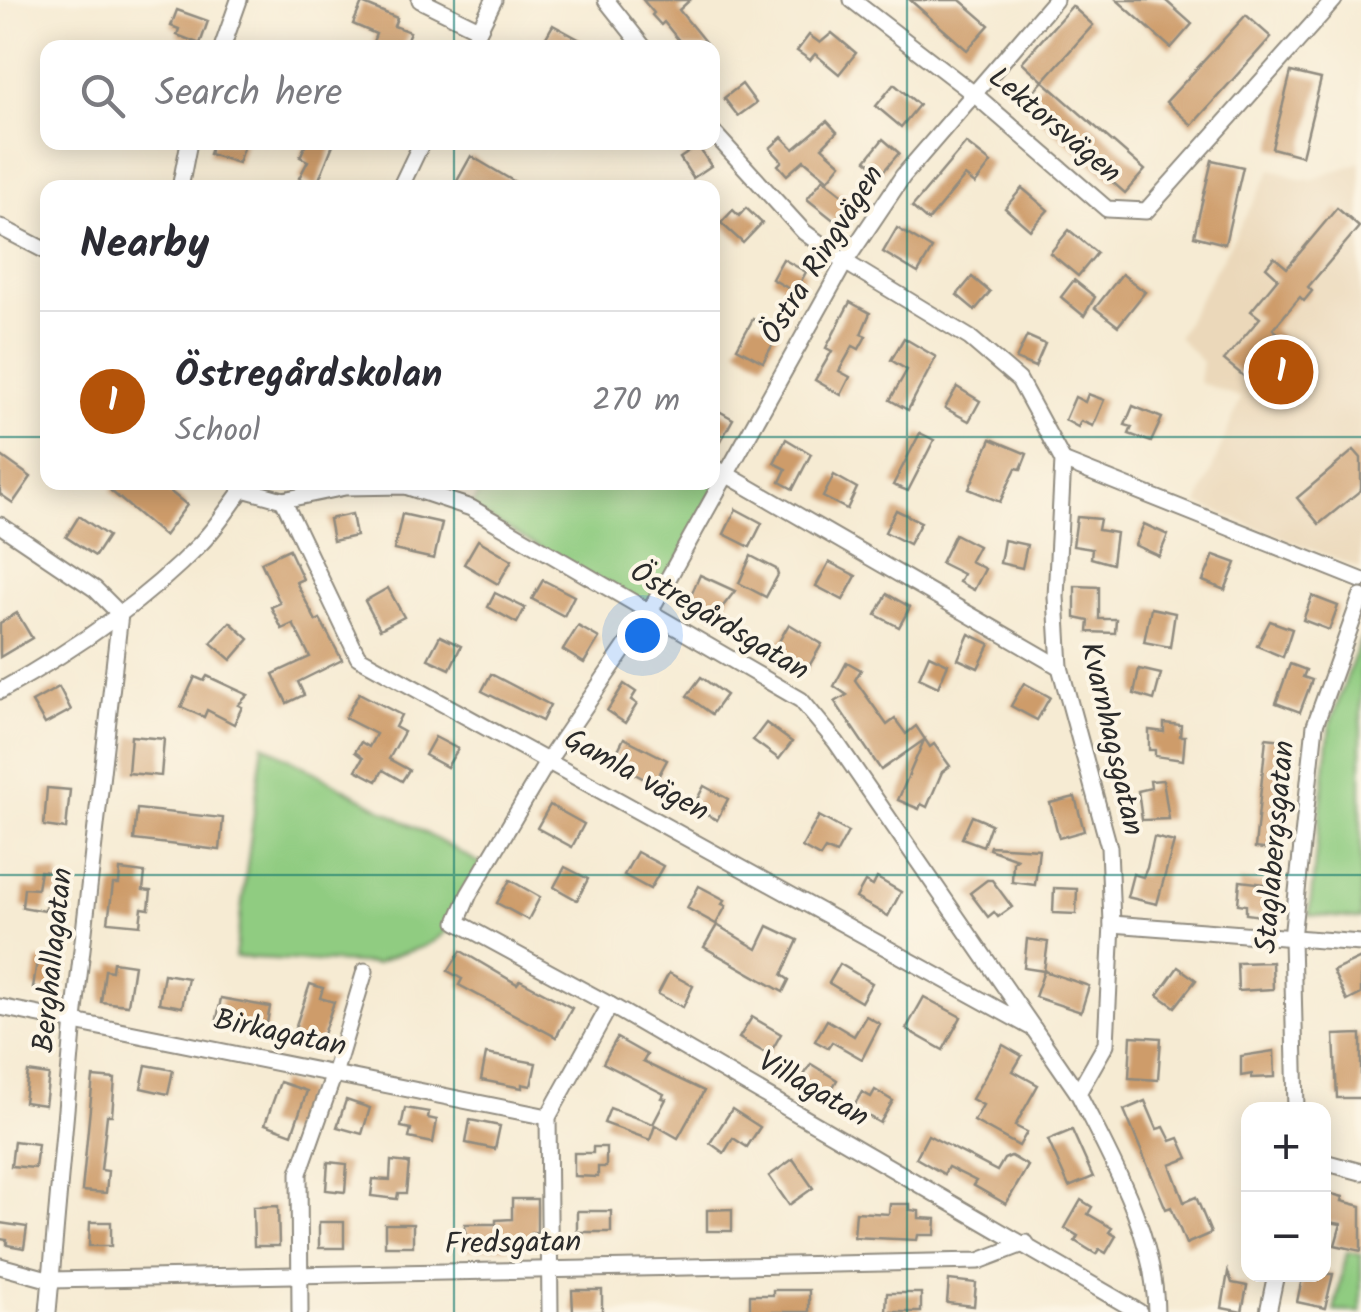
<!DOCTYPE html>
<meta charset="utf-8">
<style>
:root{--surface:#fff;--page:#f7f7f7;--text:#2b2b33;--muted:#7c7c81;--line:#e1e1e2;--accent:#b45309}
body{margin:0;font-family:Kalam,sans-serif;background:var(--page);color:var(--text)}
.controls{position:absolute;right:30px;bottom:30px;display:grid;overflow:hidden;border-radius:20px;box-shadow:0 5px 25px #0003}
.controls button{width:90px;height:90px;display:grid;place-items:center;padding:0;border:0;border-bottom:2px solid var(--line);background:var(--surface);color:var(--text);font:50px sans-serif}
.you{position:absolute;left:642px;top:635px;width:35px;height:35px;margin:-25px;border:8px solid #fff;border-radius:50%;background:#1a73e8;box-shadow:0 0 0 15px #1a73e833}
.badge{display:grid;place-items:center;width:65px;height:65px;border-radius:50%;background:var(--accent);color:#fff;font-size:32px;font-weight:700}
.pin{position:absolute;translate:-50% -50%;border:5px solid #fff;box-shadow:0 2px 10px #0006}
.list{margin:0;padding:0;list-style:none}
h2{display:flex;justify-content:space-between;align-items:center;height:130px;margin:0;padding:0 40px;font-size:42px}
h2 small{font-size:32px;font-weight:400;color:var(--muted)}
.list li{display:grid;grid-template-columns:65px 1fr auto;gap:30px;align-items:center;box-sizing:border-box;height:180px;padding:0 40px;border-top:2px solid var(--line)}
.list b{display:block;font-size:38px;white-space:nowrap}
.list p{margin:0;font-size:32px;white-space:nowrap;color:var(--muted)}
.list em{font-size:32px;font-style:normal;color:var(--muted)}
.icon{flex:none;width:55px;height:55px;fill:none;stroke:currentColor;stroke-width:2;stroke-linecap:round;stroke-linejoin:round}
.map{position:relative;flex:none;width:1361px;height:1312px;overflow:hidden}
.search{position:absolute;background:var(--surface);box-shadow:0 5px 25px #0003;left:40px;top:40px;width:680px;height:110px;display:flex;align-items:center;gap:25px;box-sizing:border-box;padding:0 35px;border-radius:20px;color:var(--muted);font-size:38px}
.panel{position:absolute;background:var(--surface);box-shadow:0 5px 25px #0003;left:40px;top:180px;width:680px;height:310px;border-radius:20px}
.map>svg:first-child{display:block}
.built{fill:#ebd8ba}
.green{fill:#90cc81;stroke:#5e7c56;stroke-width:2.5}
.building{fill:#ce9c6b}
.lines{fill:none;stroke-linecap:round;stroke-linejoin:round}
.minor-casing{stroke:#908b7f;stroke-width:19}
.minor{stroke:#fff;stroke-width:15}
.grid{fill:none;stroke:#0f766e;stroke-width:2.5;stroke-opacity:0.55}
.labels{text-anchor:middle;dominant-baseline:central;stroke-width:8;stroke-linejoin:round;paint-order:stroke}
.street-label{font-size:30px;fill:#2b2b2b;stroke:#fcf5e5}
</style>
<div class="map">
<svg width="1361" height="1312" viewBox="0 0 1361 1312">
<rect width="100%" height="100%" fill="#fcf5e5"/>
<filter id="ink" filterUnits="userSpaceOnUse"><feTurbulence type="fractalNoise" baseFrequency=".01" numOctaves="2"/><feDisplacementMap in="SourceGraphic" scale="20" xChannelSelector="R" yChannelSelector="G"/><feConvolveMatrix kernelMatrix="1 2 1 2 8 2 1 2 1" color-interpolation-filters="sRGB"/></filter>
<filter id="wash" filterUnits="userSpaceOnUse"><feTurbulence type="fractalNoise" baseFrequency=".0048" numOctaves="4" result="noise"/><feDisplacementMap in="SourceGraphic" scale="40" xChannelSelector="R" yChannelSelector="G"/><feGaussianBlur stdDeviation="2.25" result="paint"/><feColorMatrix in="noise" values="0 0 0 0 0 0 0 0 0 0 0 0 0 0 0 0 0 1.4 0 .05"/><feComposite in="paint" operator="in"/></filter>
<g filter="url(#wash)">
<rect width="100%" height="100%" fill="#f6ebd3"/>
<path class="built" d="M1361 162V569L1198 504 1241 398 1199 382 1202 362 1178 337 1272 169 1299 179H1313Z"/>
<g class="green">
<path d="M713 466 727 475 650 611 471 508 485 483 712 482Z"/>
<path d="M1361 638V919L1309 915 1330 724Z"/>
<path d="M263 744 485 866C469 897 457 933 422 947 406 953 391 955 376 964L235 957Z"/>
<path d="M1347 1252 1361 1255V1312L1334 1311Z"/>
</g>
<g id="blocks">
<g class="building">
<path d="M643 0H690L679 10 710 48H685L664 22 661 25 652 15 654 13Z"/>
<path d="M910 0H960L989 25 967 50Z"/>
<path d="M1117 0H1165L1192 24 1171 48Z"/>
<path d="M362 3 397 18 394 26 410 32 403 48H386L373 42 376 34 353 24Z"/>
<path d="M1072 6 1093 25 1043 81 1022 62Z"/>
<path d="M177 10 208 21 200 44 177 35 179 29 171 26Z"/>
<path d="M1246 15 1271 37 1192 125 1166 102Z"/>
<path d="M553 25 595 48H540Z"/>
<path d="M832 33 856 53 839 74 815 54 810 60 797 51 809 35 820 43Z"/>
<path d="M1291 72 1321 79 1302 156 1272 148Z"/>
<path d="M1043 81 1145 170 1125 193 1023 104Z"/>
<path d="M742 84 756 103 738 116 724 98Z"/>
<path d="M894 84 919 105 901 127 876 106Z"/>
<path d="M827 121 837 132 822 147 841 164 828 180 804 160 787 175 778 165 782 161 770 148 782 137 794 149Z"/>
<path d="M883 139 899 153 882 173 866 160Z"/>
<path d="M213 142H245L238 163 209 154Z"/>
<path d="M307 142H334L316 187 299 178 308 161 300 157Z"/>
<path d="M966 143 991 163 975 184 965 176 928 221 912 207Z"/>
<path d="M698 146 711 166 693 178 680 158Z"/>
<path d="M471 156 525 188H463L456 183Z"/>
<path d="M1212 160 1243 167 1225 244 1194 236Z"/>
<path d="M823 179 852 202 836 222 807 199Z"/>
<path d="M1022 188 1048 210 1030 230 1005 208Z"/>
<path d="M746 208 762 223 743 243 721 223 733 210 739 216Z"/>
<path d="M1337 208 1359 227 1308 287 1312 291 1304 301 1300 297 1273 329 1282 337 1246 378 1224 360 1260 318 1251 311 1278 278 1266 267 1274 257 1287 268Z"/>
<path d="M897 228 932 249 918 273 883 252Z"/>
<path d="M1069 230 1097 253 1078 276 1050 253Z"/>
<path d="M783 259 806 272 795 292 772 279Z"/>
<path d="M1122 274 1145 292 1118 326 1095 308Z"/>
<path d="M972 277 990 292 975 310 957 295Z"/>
<path d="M1074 280 1095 297 1084 316 1061 297Z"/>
<path d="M850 302 870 313 861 334 866 336 859 349 853 346 839 371 850 377 841 395 815 380 832 351 826 348Z"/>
<path d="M753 319 779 333 763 362 737 348Z"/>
<path d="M1027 336 1045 344 1035 367 1016 359Z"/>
<path d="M904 338 936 357 908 410 890 400 907 370 891 360Z"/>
<path d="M957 387 980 401 969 421 945 408Z"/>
<path d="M1088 394 1104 400 1093 426 1081 421 1078 427 1065 420 1075 397 1085 402Z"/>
<path d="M1133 406 1162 418 1151 442 1129 434 1132 427 1125 425Z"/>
<path d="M712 407 733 419 713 455H712Z"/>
<path d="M920 433 934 440 908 491 893 485Z"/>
<path d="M786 439 811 454 793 489 780 482 786 469 774 463Z"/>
<path d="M991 439 1027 454 1021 469 1016 468 1000 502 969 489Z"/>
<path d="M1354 450 1361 458V490L1319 524 1297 498Z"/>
<path d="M0 455 31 477 13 503 0 494Z"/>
<path d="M834 475 857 488 847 509 823 497Z"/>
<path d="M118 482H158L187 505 164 536 111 491Z"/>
<path d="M736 509 762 523 750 547 724 534Z"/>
<path d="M896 510 921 522 909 544 885 532Z"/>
<path d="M352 514 356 536 333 541 329 519Z"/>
<path d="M402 514 442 523 434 559 394 550Z"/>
<path d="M79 516 108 536 95 556 66 537Z"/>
<path d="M1077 517 1100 519 1098 530 1116 533 1112 564 1091 558 1092 549 1073 546Z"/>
<path d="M1144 524 1168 535 1159 556 1135 545Z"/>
<path d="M955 534 978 546 970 561 985 569 974 590 959 582 963 574 941 563Z"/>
<path d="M478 540 512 560 498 584 464 564Z"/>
<path d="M1004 540 1027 545 1022 568 1000 563Z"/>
<path d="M289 549 303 579 296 582 316 621 320 619 342 660 298 682 304 695 287 703 273 674 310 657 293 624 282 629 271 607 280 603 261 562Z"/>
<path d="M1214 555 1236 563 1225 590 1203 581Z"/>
<path d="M751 556 776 569 778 575 766 597 739 583Z"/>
<path d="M829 562 856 576 843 600 816 586Z"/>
<path d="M700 575 735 591 716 615 688 602Z"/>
<path d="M543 580 574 596 564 616 532 599Z"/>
<path d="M1075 586 1099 587V619H1116L1115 633 1088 632 1089 621 1075 618Z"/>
<path d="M388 588 404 617 380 629 365 601Z"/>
<path d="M495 593 525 608 517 623 488 607Z"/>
<path d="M887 594 910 607 899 627 876 615Z"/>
<path d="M1312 596 1338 606 1329 630 1303 620Z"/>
<path d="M1151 608 1175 613 1170 647 1144 642Z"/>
<path d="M17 613 32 638 0 657V623Z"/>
<path d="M1270 621 1292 629 1283 657 1257 646Z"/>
<path d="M230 622 249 639 231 660 211 643Z"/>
<path d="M789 624 822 644 805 673 772 654Z"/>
<path d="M578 626 599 638 584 663 563 650Z"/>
<path d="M969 634 990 644 978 668 958 659Z"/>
<path d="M440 636 461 646 450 669 428 659Z"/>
<path d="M929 655 948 664 938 687 919 678Z"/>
<path d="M847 662 861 670 855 680 887 725 895 719 906 734 916 726 930 747 934 744 950 766 942 772 927 807 921 804 919 809 898 800 924 740 881 770 835 702 847 695 834 686Z"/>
<path d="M1290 664 1306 670 1303 677 1312 680 1300 712 1276 703Z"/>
<path d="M1139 669 1161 674 1154 700 1134 694Z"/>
<path d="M491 674 550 705 542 721 482 691Z"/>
<path d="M207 676 248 695 238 705 242 707 234 724 207 710 204 717 181 707 195 677 204 681Z"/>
<path d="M701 677 726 695 712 714 687 696Z"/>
<path d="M1024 683 1050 697 1037 720 1011 706Z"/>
<path d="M624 684 636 692 631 700 637 704 625 723 607 711Z"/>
<path d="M59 687 71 710 45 724 32 702Z"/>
<path d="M359 693 401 715 395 727 404 732 389 759 409 770 402 781 383 770 377 781 356 770 363 758 355 752 361 742 369 747 376 734 345 718Z"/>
<path d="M766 723 792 742 779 759 753 740Z"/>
<path d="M1164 723 1181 725 1180 736H1185L1183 760 1155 756V750H1149V730L1164 732Z"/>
<path d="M131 736 164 739 161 776 128 773Z"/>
<path d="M435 737 458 749 447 767 425 755Z"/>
<path d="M624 738 667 760 654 784 612 762Z"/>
<path d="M1266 738 1293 741 1280 851 1255 848Z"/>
<path d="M1163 780 1169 819 1142 820 1138 791 1151 788 1150 781Z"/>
<path d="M704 786 728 799 717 820 693 807Z"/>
<path d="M47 788 70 790 66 829 44 826Z"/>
<path d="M1075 797 1084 831 1059 838 1050 803Z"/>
<path d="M550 805 584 824 572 847 537 828Z"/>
<path d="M137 809 223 818 220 850 134 840Z"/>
<path d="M819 816 848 832 836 854 825 849 820 857 802 847Z"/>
<path d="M972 816 991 824 983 846 962 838Z"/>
<path d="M1154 837 1174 842 1157 904 1127 897 1133 874 1143 877 1147 868Z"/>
<path d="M990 846 1039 849 1035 885 1012 882 1013 862 1017 859 989 849Z"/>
<path d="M637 852 663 866 650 889 624 875Z"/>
<path d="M565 867 588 879 577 900 554 887Z"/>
<path d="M120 870 145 873 143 890 151 891 149 909 142 908 140 925 108 922 113 884H119Z"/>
<path d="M40 871 60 873 57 896 47 895 45 911 22 907 24 888 37 889Z"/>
<path d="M877 878 901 892 888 916 856 898 865 882 873 886Z"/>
<path d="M510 880 540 897 528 920 497 903Z"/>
<path d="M987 880H992L1012 907 998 917 994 912 988 917 970 893Z"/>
<path d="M1240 881 1275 885 1269 917 1246 914V905L1238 904Z"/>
<path d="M699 886 725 900 722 904 726 906 716 924 687 908Z"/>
<path d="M1054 888 1077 889 1076 914 1053 913Z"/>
<path d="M717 925 757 949 768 926 798 940 782 975 789 980 783 992 704 947Z"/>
<path d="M1027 939 1048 942 1044 971 1024 968Z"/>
<path d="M461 951 517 984 520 980 572 1008 556 1037 459 985 462 979 448 971Z"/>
<path d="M1361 958V994L1347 1001 1333 971Z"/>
<path d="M37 960 59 963 55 991 33 988Z"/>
<path d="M113 962 134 965 128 1005 101 1002 105 970 112 971Z"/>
<path d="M1272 962 1273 989 1238 991 1237 963Z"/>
<path d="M840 964 872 983 861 1002 829 983Z"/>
<path d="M1178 967 1196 980 1175 1007 1158 995Z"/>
<path d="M1044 971 1089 986 1081 1012 1035 997Z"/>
<path d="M669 973 693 986 683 1007 658 994Z"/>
<path d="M164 974 188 978 182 1007 159 1003Z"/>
<path d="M310 984 323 988 320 998 334 1002 319 1046 292 1037Z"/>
<path d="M924 997 961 1017 943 1050 906 1029Z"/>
<path d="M221 998 270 1007 265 1034 216 1024Z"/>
<path d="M866 1016 880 1024 862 1059 832 1042 828 1048 815 1041 827 1020 854 1036Z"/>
<path d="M752 1017 781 1034 769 1055 739 1038Z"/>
<path d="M1361 1034V1098H1337L1334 1035Z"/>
<path d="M1131 1036 1161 1038 1158 1080 1129 1078Z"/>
<path d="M617 1038 647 1055 643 1062 704 1091 678 1138 655 1125 650 1140 604 1123 610 1108 653 1124 666 1099 662 1098 664 1094 603 1063Z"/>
<path d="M1003 1045 1022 1056 1013 1071 1038 1085 1015 1126 1027 1132 1019 1146 974 1121 983 1105 972 1099Z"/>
<path d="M1274 1051 1275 1077 1252 1078V1074L1241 1076V1056Z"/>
<path d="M486 1054 536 1063 531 1086 522 1084V1088L481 1080Z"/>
<path d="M811 1064 837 1080 825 1101 798 1085Z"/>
<path d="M146 1065 173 1070 168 1094 141 1088Z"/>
<path d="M28 1072 49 1075 45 1105 24 1102Z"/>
<path d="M93 1077 115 1079 112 1115H107L101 1170 108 1171 106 1193 82 1191Z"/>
<path d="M280 1082 307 1091 292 1134 265 1124Z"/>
<path d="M875 1090 893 1101 880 1123 853 1107 862 1092 871 1097Z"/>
<path d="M346 1100 370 1108 362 1134 337 1127Z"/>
<path d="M1145 1101 1157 1129 1164 1127 1171 1141 1179 1138 1188 1158 1170 1165 1184 1202 1196 1197 1211 1233 1186 1244 1171 1207 1166 1209 1124 1110Z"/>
<path d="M405 1108 429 1112 428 1118 437 1120 433 1143 409 1138 411 1129 401 1127Z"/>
<path d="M732 1109 760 1127 747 1147 733 1138 724 1153 710 1143Z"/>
<path d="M470 1120 500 1126 495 1149 466 1143Z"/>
<path d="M1072 1130 1093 1177 1069 1187 1048 1140Z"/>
<path d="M928 1135 997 1171 1004 1159 1011 1156 1028 1166 1006 1204 973 1185 976 1181 948 1167 944 1174 916 1158Z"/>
<path d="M14 1141 38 1144 35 1168 11 1166Z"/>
<path d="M593 1147H606V1167H598V1177L574 1176V1153H593Z"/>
<path d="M793 1159 813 1188 789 1205 769 1176Z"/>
<path d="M391 1161 409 1163 406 1193H398L397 1199 371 1196 373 1179 390 1180Z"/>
<path d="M328 1162 347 1164 345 1192 326 1190Z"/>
<path d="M1324 1192 1343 1197 1342 1201 1361 1206V1251L1335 1245 1341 1224 1324 1221Z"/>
<path d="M512 1199H537V1233H532V1246L466 1250 465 1224H496V1220L512 1219Z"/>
<path d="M1081 1200 1092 1207 1088 1214 1112 1228 1109 1232 1116 1236 1106 1253 1099 1249 1096 1254 1075 1241 1078 1236 1065 1228Z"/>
<path d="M890 1204H910V1210L919 1211V1218L936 1219 935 1235H918L917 1240 854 1237 856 1212 889 1214Z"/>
<path d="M278 1206 279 1246H254L253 1207Z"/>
<path d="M732 1209V1231H707V1210Z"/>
<rect x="577" y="1211" width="34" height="21"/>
<path d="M90 1222H111V1246H89Z"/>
<rect x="319" y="1222" width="25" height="26"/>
<path d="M0 1223 27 1227 24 1248 7 1245V1240L0 1239Z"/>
<rect x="385" y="1224" width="28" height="22"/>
<path d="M1228 1272 1232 1283 1247 1286 1242 1312 1222 1308Z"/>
<path d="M1303 1274H1333L1325 1308 1297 1302Z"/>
<path d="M949 1280 976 1283 974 1306 947 1303Z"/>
<path d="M572 1290H602V1312H573Z"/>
<path d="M773 1290H809V1312H750V1295H773Z"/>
<path d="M887 1293H921V1312H886Z"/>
</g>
</g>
</g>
<g filter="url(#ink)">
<use href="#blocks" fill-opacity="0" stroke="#908b7f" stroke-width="2.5"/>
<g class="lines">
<defs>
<g id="minor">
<path d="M420 0 479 29"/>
<path d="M606 0 644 48"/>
<path d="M852 0 974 94 1107 209 1146 211 1334 0"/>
<path d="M1055 0 903 176 845 262 650 611 549 759 469 894 457 922 610 1005 1139 1312"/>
<path d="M222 48 239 0"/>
<path d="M470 48 494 0"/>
<path d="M712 131 804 232 845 262 970 338 1019 380 1063 461 1056 597 1060 667 1109 847 1112 924 1106 1044 1078 1093"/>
<path d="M180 188 189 142"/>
<path d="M400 188 422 142"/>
<path d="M0 227 48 252"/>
<path d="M1063 461 1361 580"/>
<path d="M712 466 1060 667"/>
<path d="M283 500 358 657 1034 1029"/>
<path d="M0 525 95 589 120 614"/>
<path d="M0 691C72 651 142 604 200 544 216 528 229 507 243 489L283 500 345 487 405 486 471 508 801 700 836 742 1078 1093C1112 1161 1155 1234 1156 1312"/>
<path d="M1112 924 1361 943"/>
<path d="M0 1007 548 1117"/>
<path d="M1296 1110 1292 938 1315 725 1361 597"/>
<path d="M1324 1162 1361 1172"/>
<path d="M0 1266 51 1280 979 1261 1026 1243"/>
<path d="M48 1312 74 1020 120 614"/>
<path d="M300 1312 299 1173 334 1074 365 971"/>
<path d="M550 1312 548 1117 610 1005"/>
<path d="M1268 1312 1276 1274"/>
</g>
</defs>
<use href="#minor" class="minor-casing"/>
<use href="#minor" class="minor"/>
</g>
</g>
<path class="grid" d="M454 0V48M907 0V1312M454 142V188M0 437H48M712 437H1361M454 482V1312M0 875H1361"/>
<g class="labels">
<g class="street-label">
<text transform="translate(1054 126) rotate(40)">Lektorsvägen</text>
<text transform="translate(823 255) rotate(-58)">Östra Ringvägen</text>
<text transform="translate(719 622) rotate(31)">Östregårdsgatan</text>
<text transform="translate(1111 739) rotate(77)">Kvarnhagsgatan</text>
<text transform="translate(636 776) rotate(29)">Gamla vägen</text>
<text transform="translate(1276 847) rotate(-85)">Staglabergsgatan</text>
<text transform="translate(54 960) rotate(-84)">Berghallagatan</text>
<text transform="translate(280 1034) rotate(12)">Birkagatan</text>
<text transform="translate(813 1090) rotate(30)">Villagatan</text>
<text transform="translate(513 1244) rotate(-1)">Fredsgatan</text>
</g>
</g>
</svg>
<div class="controls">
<button>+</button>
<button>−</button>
</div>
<div class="you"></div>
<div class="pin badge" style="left:1281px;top:372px">1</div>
<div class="search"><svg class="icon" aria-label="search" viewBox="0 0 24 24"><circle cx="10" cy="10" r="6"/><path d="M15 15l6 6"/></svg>Search here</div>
<section class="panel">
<h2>Nearby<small></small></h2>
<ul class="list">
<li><span class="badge">1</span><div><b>Östregårdskolan</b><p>School</p></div><em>270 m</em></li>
</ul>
</section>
</div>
